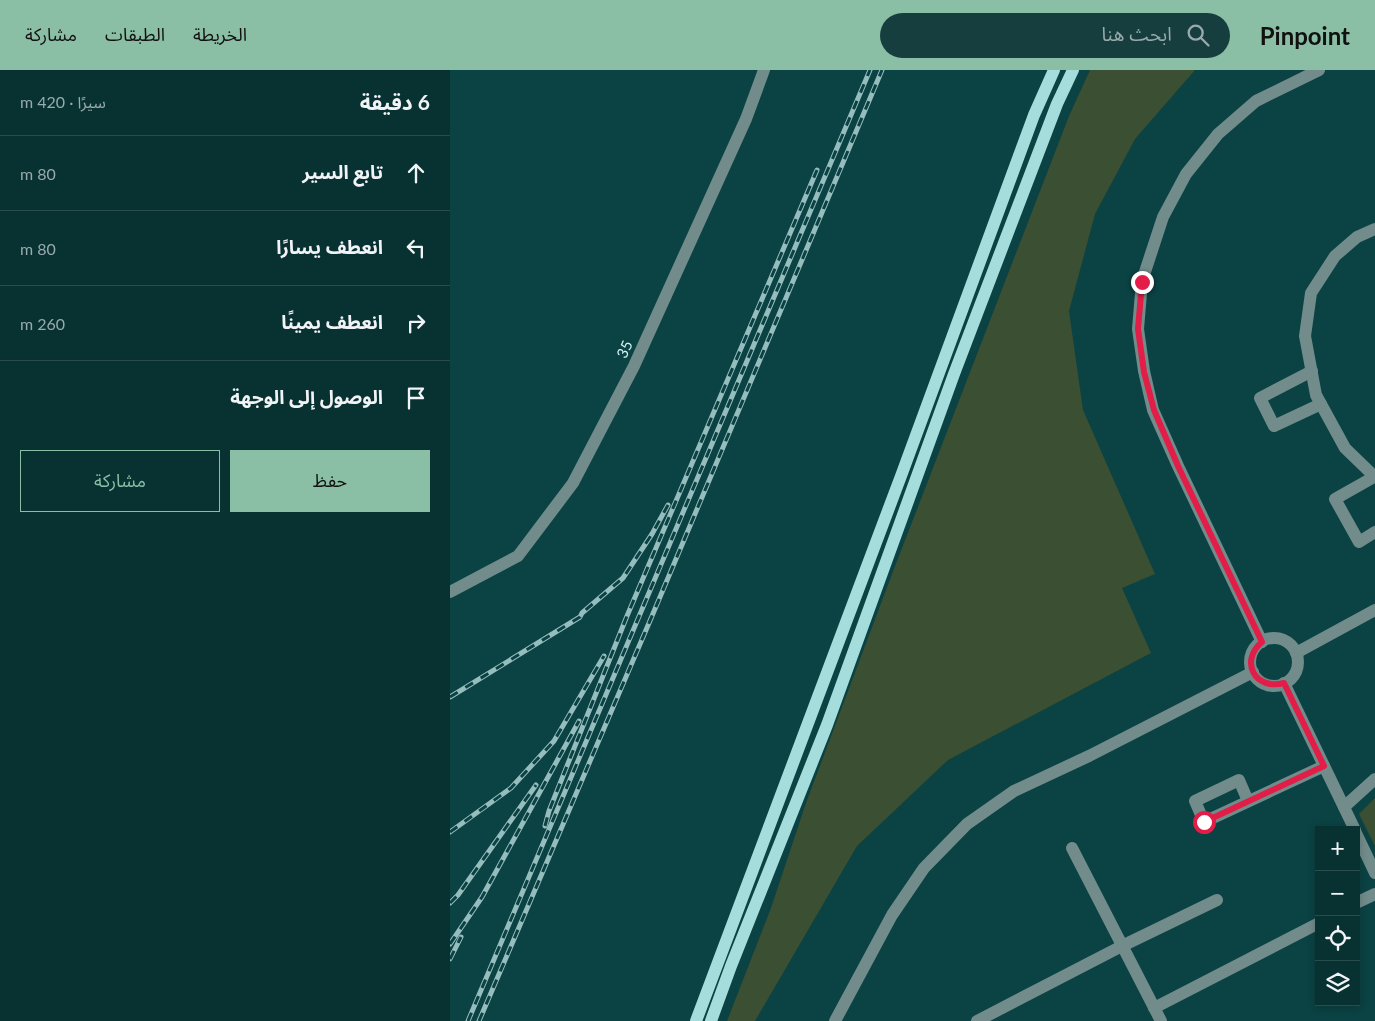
<!DOCTYPE html>
<html lang="ar">
<meta charset="utf-8">
<style>
:root{--surface:#083232;--page:#163e3e;--text:#f1f3f6;--muted:#98aaac;--line:#294d4d;--accent:#8abfa5}
body{margin:0;font-family:Lato,"Noto Sans Arabic",sans-serif;background:var(--page);color:var(--text);direction:rtl}
.controls{position:absolute;right:15px;bottom:15px;display:grid;overflow:hidden;border-radius:0px;box-shadow:0 2px 8px #0003}
.controls button{width:45px;height:45px;display:grid;place-items:center;padding:0;border:0;border-bottom:1px solid var(--line);background:var(--surface);color:var(--text);font:25px sans-serif}
.stop{position:absolute;width:15px;height:15px;margin:-11px;border:4px solid #e11d48;border-radius:50%;background:#fff}
.stop.end{background:#e11d48;border-color:#fff;box-shadow:0 1px 5px #0008}
.list{margin:0;padding:0;list-style:none}
h2{display:flex;justify-content:space-between;align-items:center;height:65px;margin:0;padding:0 20px;font-size:21px}
h2 small{font-size:16px;font-weight:400;color:var(--muted)}
.list li{display:grid;grid-template-columns:32px 1fr auto;gap:15px;align-items:center;box-sizing:border-box;height:75px;padding:0 20px;border-top:1px solid var(--line)}
.list b{display:block;font-size:19px;white-space:nowrap}
.list em{font-size:16px;font-style:normal;color:var(--muted)}
.actions{display:flex;gap:10px;padding:15px 20px}
.actions a{flex:1;padding:11px 0;border:1px solid var(--accent);border-radius:0px;text-align:center;font-size:18px;color:var(--accent)}
.actions .main{background:var(--accent);color:#111}
.icon{flex:none;width:28px;height:28px;fill:none;stroke:currentColor;stroke-width:2;stroke-linecap:round;stroke-linejoin:round}
.map{position:relative;flex:none;width:925px;height:951px;overflow:hidden;direction:ltr}
header{display:flex;align-items:center;gap:30px;box-sizing:border-box;height:70px;padding:0 25px;background:var(--accent);color:#111}
header strong{font-size:24px}
nav{display:flex;gap:28px;margin-inline-start:auto;font-size:18px}
.search{width:350px;height:45px;background:var(--page);display:flex;align-items:center;gap:12px;box-sizing:border-box;padding:0 18px;border-radius:28px;color:var(--muted);font-size:19px}
main{display:flex}
aside{flex:1;background:var(--surface)}
.map>svg:first-child{display:block}
.green{fill:#3b4f32}
.lines{fill:none;stroke-linecap:round;stroke-linejoin:round}
.minor{stroke:#718c8b;stroke-width:12}
.major{stroke:#a5dddd;stroke-width:12}
.rail-casing{stroke:#96bdbd;stroke-width:5}
.rail{stroke:#0b4243;stroke-width:3;stroke-dasharray:9;stroke-linecap:butt}
.route{stroke:#e11d48;stroke-width:6}
.labels{text-anchor:middle;dominant-baseline:central;stroke-width:4.5;stroke-linejoin:round;paint-order:stroke}
.street-label{font-size:15px;fill:#d2f2f2;stroke:#0b4243}
</style>
<header>
<strong>Pinpoint</strong>
<div class="search"><svg class="icon" aria-label="search" viewBox="0 0 24 24"><circle cx="10" cy="10" r="6"/><path d="M15 15l6 6"/></svg>ابحث هنا</div>
<nav><a>الخريطة</a><a>الطبقات</a><a>مشاركة</a></nav>
</header>
<main>
<div class="map">
<svg width="925" height="951" viewBox="0 0 925 951">
<rect width="100%" height="100%" fill="#0b4243"/>
<g class="green">
<path d="M640 0H745L685 69 645 144 619 241 633 340 705 504 672 518 701 583 498 690 407 776 305 951H277L321 838 356 733 442 504 619 46Z"/>
<path d="M925 728V776L909 744Z"/>
</g>
<g class="lines">
<g class="minor">
<path d="M925 159 907 167 885 186 861 223 855 266 866 325 895 378 925 407"/>
<path d="M862 301 810 328 824 356 871 334"/>
<path d="M924 407 885 429 909 472 925 462"/>
<path d="M0 522 68 486 123 413 184 296 296 49 314 0"/>
<circle cx="824" cy="592" r="24"/>
<path d="M812 572 728 396 703 340 694 301 688 259 692 211 713 147 736 104 768 64 806 31 869 0"/>
<path d="M846 583 925 540"/>
<path d="M834 613 905 760"/>
<path d="M798 731 789 710 745 731 754 752 874 696"/>
<path d="M894 737 925 709"/>
<path d="M906 763 925 803"/>
<path d="M622 778 711 951"/>
<path d="M906 833 925 824"/>
<path d="M704 938 869 853"/>
<path d="M385 951 442 845 474 798 517 754 564 721 639 686 803 602"/>
<path d="M527 951 672 876 767 830"/>
</g>
<g class="major">
<path d="M246 951 451 406 584 45 604 0"/>
<path d="M261 951 281 896 377 655 504 304 607 34 623 0"/>
</g>
<defs>
<g id="rail">
<path d="M0 627 130 547 132 543 173 508 202 464 218 435"/>
<path d="M95 756 99 741 177 546 367 100"/>
<path d="M0 762 61 718 104 671 154 586"/>
<path d="M0 833 8 825 86 715"/>
<path d="M0 874 32 827 129 651"/>
<path d="M0 889 11 867"/>
<path d="M18 951 420 0"/>
<path d="M29 951 202 546 432 0"/>
</g>
</defs>
<use href="#rail" class="rail-casing"/>
<use href="#rail" class="rail"/>
</g>
<g class="lines">
<path class="route" d="M692 212 688 259 694 302 704 340 728 396 812 572C789 591 805 621 834 613L874 696 754 752"/>
</g>
<g class="labels">
<g class="street-label">
<text transform="translate(174 279) rotate(-65)">35</text>
</g>
</g>
</svg>
<div class="controls">
<button>+</button>
<button>−</button>
<button><svg class="icon" aria-label="locate" viewBox="0 0 24 24"><circle cx="12" cy="12" r="6"/><path d="M12 2v4M12 18v4M2 12h4M18 12h4"/></svg></button>
<button><svg class="icon" aria-label="layers" viewBox="0 0 24 24"><path d="M12 4l9 5-9 5-9-5zM3 14l9 5 9-5"/></svg></button>
</div>
<div class="stop" style="left:754px;top:752px"></div>
<div class="stop end" style="left:692px;top:212px"></div>
</div>
<aside>
<h2>6 دقيقة<small>سيرًا · 420 m</small></h2>
<ul class="list">
<li><svg class="icon" aria-label="ahead" viewBox="0 0 24 24"><path d="M12 20V5M6 11l6-6 6 6"/></svg><div><b>تابع السير</b></div><em>80 m</em></li>
<li><svg class="icon" aria-label="left" viewBox="0 0 24 24"><path d="M17 20v-9H6M10 6l-5 5 5 5"/></svg><div><b>انعطف يسارًا</b></div><em>80 m</em></li>
<li><svg class="icon" aria-label="right" viewBox="0 0 24 24"><path d="M7 20v-9h11M14 6l5 5-5 5"/></svg><div><b>انعطف يمينًا</b></div><em>260 m</em></li>
<li><svg class="icon" aria-label="arrive" viewBox="0 0 24 24"><path d="M6 21V4h12l-3 4 3 4H6"/></svg><div><b>الوصول إلى الوجهة</b></div></li>
</ul>
<div class="actions"><a class="main">حفظ</a><a>مشاركة</a></div>
</aside>
</main>
